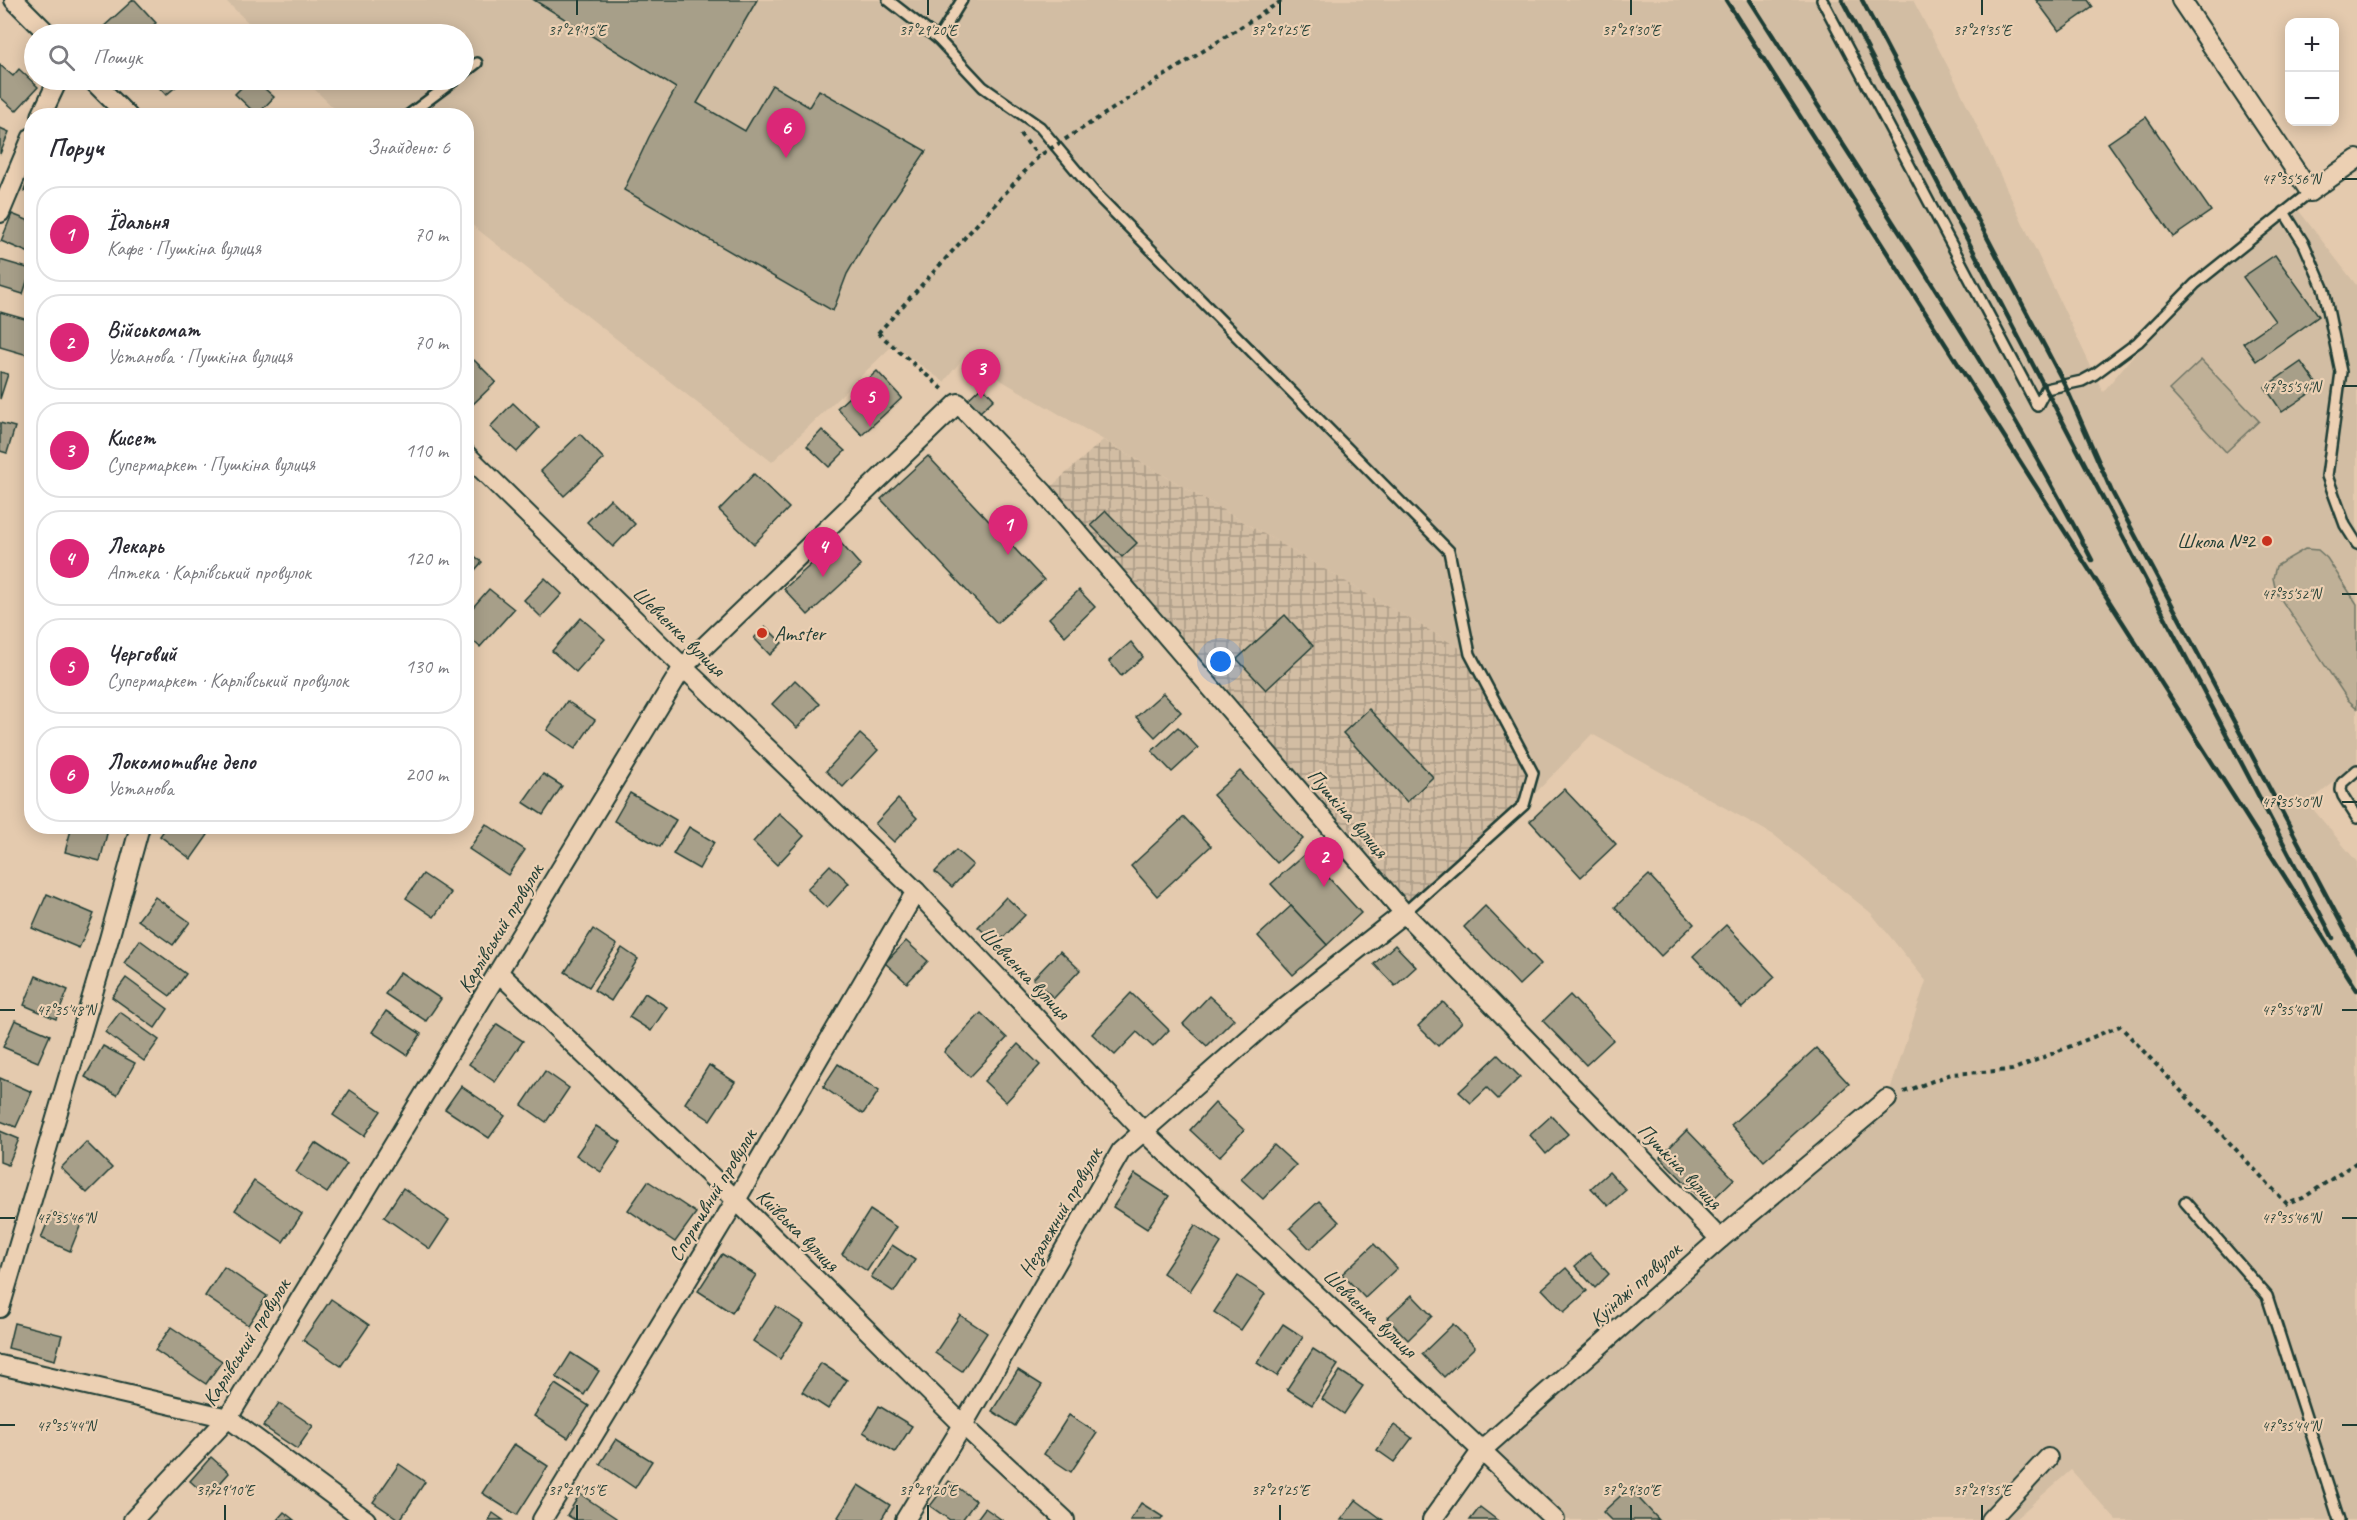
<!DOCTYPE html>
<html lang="uk">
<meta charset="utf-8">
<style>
:root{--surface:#fff;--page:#f7f7f7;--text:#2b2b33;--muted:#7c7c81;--line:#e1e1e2;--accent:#db2777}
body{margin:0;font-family:Caveat,sans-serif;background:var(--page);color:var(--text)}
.controls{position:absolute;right:18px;top:18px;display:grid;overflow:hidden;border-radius:12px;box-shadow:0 3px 15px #0003}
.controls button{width:54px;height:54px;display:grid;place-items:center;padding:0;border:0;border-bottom:2px solid var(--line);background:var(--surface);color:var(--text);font:30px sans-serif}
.you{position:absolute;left:1221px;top:662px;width:21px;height:21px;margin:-15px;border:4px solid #fff;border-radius:50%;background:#1a73e8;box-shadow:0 0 0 9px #1a73e833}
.badge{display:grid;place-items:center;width:39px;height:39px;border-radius:50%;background:var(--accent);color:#fff;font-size:20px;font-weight:700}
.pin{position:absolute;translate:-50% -50px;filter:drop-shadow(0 2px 3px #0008)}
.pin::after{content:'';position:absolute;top:32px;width:21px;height:18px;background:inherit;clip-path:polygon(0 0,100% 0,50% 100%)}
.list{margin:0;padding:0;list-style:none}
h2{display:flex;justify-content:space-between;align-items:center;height:78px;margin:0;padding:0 24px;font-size:26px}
h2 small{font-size:20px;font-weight:400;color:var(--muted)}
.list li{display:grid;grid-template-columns:39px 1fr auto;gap:18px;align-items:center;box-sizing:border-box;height:96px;margin:0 12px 12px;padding:0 12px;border:2px solid var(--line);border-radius:24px}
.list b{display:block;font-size:22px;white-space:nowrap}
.list p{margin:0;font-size:20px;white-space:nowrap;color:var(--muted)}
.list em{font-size:20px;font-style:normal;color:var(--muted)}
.icon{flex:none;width:33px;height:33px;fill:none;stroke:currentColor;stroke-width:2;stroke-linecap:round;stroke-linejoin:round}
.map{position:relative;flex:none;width:2357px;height:1520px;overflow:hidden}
.search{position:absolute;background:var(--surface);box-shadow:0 3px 15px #0003;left:24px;top:24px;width:450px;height:66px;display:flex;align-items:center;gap:15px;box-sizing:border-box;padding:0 21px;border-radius:33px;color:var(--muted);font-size:22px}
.panel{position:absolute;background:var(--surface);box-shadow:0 3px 15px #0003;left:24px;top:108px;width:450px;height:726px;border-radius:24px}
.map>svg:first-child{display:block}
.built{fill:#d2bda3}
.industrial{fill:url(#industrial-grid)}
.green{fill:#bfb097;stroke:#6f7666;stroke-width:1.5}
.building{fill:#a79f89;stroke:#1f3d34;stroke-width:1.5}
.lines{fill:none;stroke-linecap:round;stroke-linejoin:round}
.lane-casing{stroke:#1f3d34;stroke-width:14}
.street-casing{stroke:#1f3d34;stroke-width:22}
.path{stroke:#1f3d34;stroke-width:4;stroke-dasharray:4.5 4.5;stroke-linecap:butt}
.lane{stroke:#ecd0b3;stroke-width:9}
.street{stroke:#ecd0b3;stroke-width:18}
.rail{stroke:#1f3d34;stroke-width:4.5}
.path-bridge{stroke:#1f3d34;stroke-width:4;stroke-dasharray:4.5 4.5;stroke-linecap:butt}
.ticks{fill:none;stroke:#1f3d34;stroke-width:2}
.poi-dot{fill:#c8321e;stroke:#ecd0b3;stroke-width:2}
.labels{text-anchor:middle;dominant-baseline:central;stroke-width:4.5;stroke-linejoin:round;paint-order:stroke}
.poi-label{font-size:21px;fill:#1f3d34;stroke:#ecd0b3;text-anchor:end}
.street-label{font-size:21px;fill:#1f3d34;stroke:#ecd0b3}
.ticks-label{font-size:15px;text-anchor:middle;fill:#1f3d34;stroke:#ecd0b3;stroke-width:4.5;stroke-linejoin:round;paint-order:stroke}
</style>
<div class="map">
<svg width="2357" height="1520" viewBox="0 0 2357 1520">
<defs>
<pattern id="industrial-grid" width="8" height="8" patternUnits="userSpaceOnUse" patternTransform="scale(1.5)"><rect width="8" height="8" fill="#d2bda3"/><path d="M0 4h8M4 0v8" fill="none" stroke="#aa9b86"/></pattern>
</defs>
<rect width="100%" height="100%" fill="#e4caae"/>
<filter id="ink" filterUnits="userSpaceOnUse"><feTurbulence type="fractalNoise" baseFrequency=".0167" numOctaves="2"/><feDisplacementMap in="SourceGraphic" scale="12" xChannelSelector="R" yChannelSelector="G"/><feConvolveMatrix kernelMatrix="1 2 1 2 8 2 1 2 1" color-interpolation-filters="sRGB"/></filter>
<g filter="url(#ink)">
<path class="built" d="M225 0H1913L1958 86 2103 392 2131 358 2194 293 2225 266 2299 211 2357 286V764L2308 803 2357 862V1520H2116L2071 1470 2014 1520H1559L1482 1450 1887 1099 1926 981 1871 913 1774 835 1592 734 1524 805 1470 654 963 358 944 382 893 345 772 462 467 221 466 116 341 115 305 80H464V34H260Z"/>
<path class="industrial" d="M1103 440 1470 654 1533 773 1524 805 1404 913 1044 493Z"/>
<g class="green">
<path d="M2201 360 2259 421 2226 452 2169 390Z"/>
<path d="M2305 549 2318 550 2327 558 2357 604V708L2348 700 2276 592 2273 578 2276 566Z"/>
</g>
<g class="building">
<path d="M133 0H135L156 23 142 34H106L101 29Z"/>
<path d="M534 0H757L697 103 745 131 772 85 809 107 819 90 926 151 871 233 847 274 833 311 624 190 649 137 676 88Z"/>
<path d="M2036 0H2088L2093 7 2059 31Z"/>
<path d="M0 65 13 76 19 69 38 87 16 111 0 97Z"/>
<path d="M152 80H184L166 95Z"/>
<path d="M249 80H255L274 97 257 115 235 94Z"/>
<path d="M2146 117 2211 211 2173 237 2108 143Z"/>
<path d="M0 128 9 132 0 154Z"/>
<path d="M32 171V194L24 191Z"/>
<path d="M12 214 32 222V254L1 241Z"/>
<path d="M2275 255 2319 316 2256 361 2243 343 2275 321 2243 277Z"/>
<path d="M0 260 31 269 23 294 0 287Z"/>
<path d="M0 312 32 321 31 356 0 347Z"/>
<path d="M474 360 496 382 470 407 466 404V367Z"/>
<path d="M2301 362 2319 387 2282 412 2265 387Z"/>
<path d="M877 371 902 398 862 435 837 408Z"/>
<path d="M0 372 8 374 0 399Z"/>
<path d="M982 386 994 399 980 412 968 399Z"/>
<path d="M513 403 539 428 517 452 490 427Z"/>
<path d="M0 423 15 427 7 453 0 451Z"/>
<path d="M822 430 845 451 829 467 807 446Z"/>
<path d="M580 434 604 459 564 496 541 471Z"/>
<path d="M928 456 1044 580 997 623 881 499Z"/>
<path d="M754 474 789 508 754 544 719 510Z"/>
<path d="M610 499 635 524 613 547 587 522Z"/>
<path d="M1106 511 1137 543 1122 557 1091 525Z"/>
<path d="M838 540 861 566 808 615 784 589Z"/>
<path d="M466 549 482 562 466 580Z"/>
<path d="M545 578 562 594 541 617 524 600Z"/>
<path d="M489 589 514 609 480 647 466 635V615Z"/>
<path d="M1079 590 1095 607 1065 636 1049 618Z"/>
<path d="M1285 615 1313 646 1266 690 1237 659Z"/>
<path d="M581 618 605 639 576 672 552 651Z"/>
<path d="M766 627 782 643 770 655 754 638Z"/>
<path d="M1131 642 1143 657 1121 676 1109 661Z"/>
<path d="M795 680 820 704 797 728 772 704Z"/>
<path d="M1163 693 1181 712 1155 737 1136 717Z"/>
<path d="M567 701 595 720 575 749 547 730Z"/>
<path d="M1369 709 1433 777 1407 802 1343 733Z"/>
<path d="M1178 727 1198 748 1172 772 1152 751Z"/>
<path d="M860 734 878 750 843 787 826 771Z"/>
<path d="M1240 771 1303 839 1277 863 1213 795Z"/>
<path d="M543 774 562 786 543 815 523 802Z"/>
<path d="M1564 789 1616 844 1581 877 1530 821Z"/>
<path d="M630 793 676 820 660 847 614 821Z"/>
<path d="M898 799 917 818 894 842 875 824Z"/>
<path d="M779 813 804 836 777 865 753 842Z"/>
<path d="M1184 817 1211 846 1157 896 1131 866Z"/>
<path d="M486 824 525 850 508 875 469 849Z"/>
<path d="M72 826H109L100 861 65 852Z"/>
<path d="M167 826H197L208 835 191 859 160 836Z"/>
<path d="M689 827 714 842 699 869 673 854Z"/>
<path d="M956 850 973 865 952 887 935 872Z"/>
<path d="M1306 853 1361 913 1327 945 1271 884Z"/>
<path d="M830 865 849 883 827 908 807 889Z"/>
<path d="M423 874 451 893 434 917 406 898Z"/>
<path d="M1649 875 1694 924 1661 956 1615 907Z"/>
<path d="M47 894 94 914 79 948 32 928Z"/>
<path d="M155 897 190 922 173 945 138 920Z"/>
<path d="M1006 897 1025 915 997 944 978 927Z"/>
<path d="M1291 906 1327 945 1293 975 1258 936Z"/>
<path d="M1485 906 1541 964 1519 985 1464 927Z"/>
<path d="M1726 925 1775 977 1742 1008 1693 956Z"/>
<path d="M593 929 617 945 589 987 565 972Z"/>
<path d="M140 940 186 974 170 996 124 963Z"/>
<path d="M906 941 928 961 907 983 885 963Z"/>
<path d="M1395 945 1416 967 1395 986 1374 964Z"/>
<path d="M622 948 638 959 611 1001 594 990Z"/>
<path d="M1060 951 1080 970 1054 998 1033 979Z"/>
<path d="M400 972 441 999 426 1021 385 994Z"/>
<path d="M36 976 68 990 56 1019 24 1005Z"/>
<path d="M126 978 168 1009 155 1028 112 997Z"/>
<path d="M645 993 667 1007 651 1031 629 1017Z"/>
<path d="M1131 993 1169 1030 1153 1047 1137 1032 1115 1055 1092 1034Z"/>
<path d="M1570 995 1613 1040 1586 1065 1543 1021Z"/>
<path d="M1209 996 1234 1019 1207 1046 1183 1024Z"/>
<path d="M1443 1002 1462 1022 1438 1046 1418 1026Z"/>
<path d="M386 1011 421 1034 407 1055 372 1032Z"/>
<path d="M120 1012 159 1040 144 1061 105 1032Z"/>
<path d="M981 1013 1007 1038 970 1077 944 1052Z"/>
<path d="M15 1020 50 1035 38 1062 3 1047Z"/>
<path d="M497 1024 523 1041 495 1082 469 1064Z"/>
<path d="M1018 1044 1040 1065 1006 1102 984 1081Z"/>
<path d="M103 1046 135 1063 117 1095 85 1077Z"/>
<path d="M1816 1048 1849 1084 1764 1161 1731 1125Z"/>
<path d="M1498 1055 1520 1077 1498 1099 1487 1088 1471 1103 1459 1092Z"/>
<path d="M838 1064 879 1091 863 1114 823 1087Z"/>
<path d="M709 1065 735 1082 710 1120 685 1103Z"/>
<path d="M545 1071 569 1088 546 1122 522 1105Z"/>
<path d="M0 1078 32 1092 16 1127 0 1121Z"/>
<path d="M461 1086 505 1116 489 1138 445 1109Z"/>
<path d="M350 1090 381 1111 364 1136 333 1115Z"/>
<path d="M1215 1103 1244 1130 1219 1157 1190 1130Z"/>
<path d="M1551 1116 1568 1134 1546 1154 1530 1135Z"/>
<path d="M596 1126 621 1142 601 1172 576 1155Z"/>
<path d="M1687 1130 1734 1179 1707 1205 1660 1157Z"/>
<path d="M0 1131 19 1139 8 1165 0 1162Z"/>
<path d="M86 1142 112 1168 87 1193 61 1168Z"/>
<path d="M315 1143 347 1164 327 1193 296 1172Z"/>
<path d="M1274 1145 1296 1165 1263 1199 1241 1179Z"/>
<path d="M1609 1172 1626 1190 1608 1206 1591 1188Z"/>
<path d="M1135 1174 1169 1196 1147 1229 1113 1207Z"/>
<path d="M254 1181 302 1214 283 1242 235 1210Z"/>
<path d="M648 1181 696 1213 675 1242 628 1210Z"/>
<path d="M403 1188 449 1220 430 1249 384 1217Z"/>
<path d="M1319 1201 1339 1222 1310 1249 1290 1228Z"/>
<path d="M870 1210 896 1227 867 1271 842 1254Z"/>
<path d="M52 1212 81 1224 70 1251 41 1238Z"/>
<path d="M1195 1225 1221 1243 1190 1291 1163 1273Z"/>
<path d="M1374 1244 1397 1268 1365 1298 1342 1274Z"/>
<path d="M892 1245 915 1260 894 1292 871 1277Z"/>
<path d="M1590 1253 1609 1274 1595 1288 1575 1266Z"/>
<path d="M722 1254 756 1275 732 1313 698 1291Z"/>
<path d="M224 1267 267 1296 248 1325 205 1296Z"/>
<path d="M1566 1268 1587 1291 1564 1312 1542 1289Z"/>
<path d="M1238 1276 1265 1294 1241 1330 1214 1312Z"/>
<path d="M1412 1295 1432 1316 1408 1340 1387 1318Z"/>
<path d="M331 1299 369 1325 341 1366 303 1340Z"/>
<path d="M776 1306 803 1324 780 1359 753 1341Z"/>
<path d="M960 1315 987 1333 962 1371 935 1353Z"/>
<path d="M14 1323 62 1335 55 1360 8 1348Z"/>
<path d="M1283 1324 1303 1337 1277 1376 1257 1363Z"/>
<path d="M1453 1324 1475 1347 1444 1377 1422 1354Z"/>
<path d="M171 1327 222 1361 206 1384 155 1350Z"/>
<path d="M1313 1349 1338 1365 1312 1405 1287 1389Z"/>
<path d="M571 1353 599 1371 584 1395 556 1377Z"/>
<path d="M821 1363 847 1380 828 1409 802 1392Z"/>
<path d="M1018 1370 1042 1385 1015 1426 992 1411Z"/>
<path d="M1340 1371 1363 1386 1344 1414 1322 1399Z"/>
<path d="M555 1384 589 1406 568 1438 534 1416Z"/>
<path d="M279 1403 313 1426 297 1449 263 1426Z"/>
<path d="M879 1406 912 1426 895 1452 863 1432Z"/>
<path d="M1069 1415 1097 1433 1071 1472 1044 1454Z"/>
<path d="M1394 1425 1412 1438 1394 1462 1377 1450Z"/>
<path d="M616 1439 652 1461 635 1488 600 1464Z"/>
<path d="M514 1444 548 1466 517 1515 482 1493Z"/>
<path d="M211 1457 229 1473 208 1497 190 1481Z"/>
<path d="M399 1464 425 1482 400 1520 373 1502Z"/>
<path d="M949 1481 976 1501 962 1520H950L930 1506Z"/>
<path d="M858 1485 890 1505 881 1520H842L838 1517Z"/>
<path d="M1629 1488 1659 1520H1611L1603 1512Z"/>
<path d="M580 1494 616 1518 615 1520H575L567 1515Z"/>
<path d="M1356 1500 1383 1520H1341Z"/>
<path d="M1141 1503 1163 1517 1161 1520H1130Z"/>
<path d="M1480 1507 1497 1520H1470Z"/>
<path d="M985 1508 1002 1520H976Z"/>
<path d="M284 1512 294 1520H277Z"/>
<path d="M493 1513 503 1520H489Z"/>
</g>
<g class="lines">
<defs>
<g id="lane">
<path d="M888 0 938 39 983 87 1040 127 1095 193 1449 551 1470 654 1533 773 1524 805 1404 913"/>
<path d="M1822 0 2037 406 2046 389 2082 381 2095 374 2138 342 2195 284 2310 192"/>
<path d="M938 39 962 0"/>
<path d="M464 73 477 63"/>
<path d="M407 116 455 80"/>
<path d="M2284 212 2304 244 2324 290 2341 372 2327 476 2345 525 2357 544"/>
<path d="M2357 770 2342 783 2341 790 2343 796 2357 818"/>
<path d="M2185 1202 2267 1296 2339 1520"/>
</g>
<g id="street">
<path d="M14 0 48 34"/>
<path d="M2181 0 2310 192 2357 159"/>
<path d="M92 80 128 116"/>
<path d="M41 116 58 80"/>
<path d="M0 213 32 137"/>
<path d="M466 454 683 667 916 891 1144 1132 1555 1520"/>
<path d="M499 973 736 1200 963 1425 1065 1520"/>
<path d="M0 1308 109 939 140 826"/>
<path d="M0 1365 228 1418 366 1520"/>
<path d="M133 1520 228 1418 683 667 958 403 1044 493 1404 913 1720 1239"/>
<path d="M542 1520 736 1200 916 891"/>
<path d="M905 1520 963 1425 1121 1151 1286 1006 1404 913"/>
<path d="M1432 1520 1482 1450 1720 1239 1887 1099"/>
<path d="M1990 1520 2048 1458"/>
</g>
</defs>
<use href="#lane" class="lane-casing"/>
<use href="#street" class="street-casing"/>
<g class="path">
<path d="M1020 134 1039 156"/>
<path d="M878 333 945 391"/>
<path d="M1904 1092 1951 1074 2012 1070 2120 1026 2287 1204 2303 1198 2357 1162"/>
</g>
<use href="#lane" class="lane"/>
<use href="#street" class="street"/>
<g class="rail">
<path d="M1726 0 2357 990"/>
<path d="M1750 0C1867 184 1992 366 2092 560"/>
<path d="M1842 0 2333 938"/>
<path d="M1862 0 2065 385 2111 490 2357 953"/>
</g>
<path class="path-bridge" d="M878 333 1039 156 1283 0"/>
</g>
</g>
<path class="ticks" d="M577 0V15M928 0V15M1280 0V15M1631 0V15M1982 0V15M2342 179H2357M2342 386H2357M2342 594H2357M2342 802H2357M0 1010H15M2342 1010H2357M0 1218H15M2342 1218H2357M0 1425H15M2342 1425H2357M225 1505V1520M577 1505V1520M928 1505V1520M1280 1505V1520M1631 1505V1520M1982 1505V1520"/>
<g class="poi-dot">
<circle cx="2267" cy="541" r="6"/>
<circle cx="762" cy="633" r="6"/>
</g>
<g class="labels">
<g class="poi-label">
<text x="2255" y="541">Школа №2</text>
<text x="774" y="633" text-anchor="start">Amster</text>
</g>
<g class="street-label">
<text transform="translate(679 631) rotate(44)">Шевченка вулиця</text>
<text transform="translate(1348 813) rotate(49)">Пушкіна вулиця</text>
<text transform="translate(500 928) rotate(-59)">Карлівський провулок</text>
<text transform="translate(1025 973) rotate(46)">Шевченка вулиця</text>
<text transform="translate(1680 1166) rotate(46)">Пушкіна вулиця</text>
<text transform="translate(712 1195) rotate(-59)">Спортивний провулок</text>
<text transform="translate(1060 1212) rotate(-60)">Незалежний провулок</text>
<text transform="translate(798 1230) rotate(45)">Київська вулиця</text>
<text transform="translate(1635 1284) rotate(-42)">Куїнджі провулок</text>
<text transform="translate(1370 1313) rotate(43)">Шевченка вулиця</text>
<text transform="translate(246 1342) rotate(-58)">Карлівський провулок</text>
</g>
</g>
<g class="ticks-label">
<text x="577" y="35">37°29'15"E</text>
<text x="928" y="35">37°29'20"E</text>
<text x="1280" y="35">37°29'25"E</text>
<text x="1631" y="35">37°29'30"E</text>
<text x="1982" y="35">37°29'35"E</text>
<text x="2291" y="184">47°35'56"N</text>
<text x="2291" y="392">47°35'54"N</text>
<text x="2291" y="599">47°35'52"N</text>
<text x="2291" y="807">47°35'50"N</text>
<text x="66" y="1015">47°35'48"N</text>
<text x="2291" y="1015">47°35'48"N</text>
<text x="66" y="1223">47°35'46"N</text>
<text x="2291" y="1223">47°35'46"N</text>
<text x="66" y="1431">47°35'44"N</text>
<text x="2291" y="1431">47°35'44"N</text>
<text x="225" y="1495">37°29'10"E</text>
<text x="577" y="1495">37°29'15"E</text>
<text x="928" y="1495">37°29'20"E</text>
<text x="1280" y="1495">37°29'25"E</text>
<text x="1631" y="1495">37°29'30"E</text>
<text x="1982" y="1495">37°29'35"E</text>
</g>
</svg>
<div class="controls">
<button>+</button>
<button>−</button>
</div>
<div class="you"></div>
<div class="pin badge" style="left:1008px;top:555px">1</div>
<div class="pin badge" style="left:1324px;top:887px">2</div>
<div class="pin badge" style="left:981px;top:399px">3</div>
<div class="pin badge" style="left:823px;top:577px">4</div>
<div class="pin badge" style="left:870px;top:427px">5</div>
<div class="pin badge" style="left:786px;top:158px">6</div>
<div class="search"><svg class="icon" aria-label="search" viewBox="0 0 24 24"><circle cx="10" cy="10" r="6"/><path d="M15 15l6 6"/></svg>Пошук</div>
<section class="panel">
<h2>Поруч<small>Знайдено: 6</small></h2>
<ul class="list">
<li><span class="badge">1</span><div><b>Їдальня</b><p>Кафе · Пушкіна вулиця</p></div><em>70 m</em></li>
<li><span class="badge">2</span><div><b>Військомат</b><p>Установа · Пушкіна вулиця</p></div><em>70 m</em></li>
<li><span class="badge">3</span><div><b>Кисет</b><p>Супермаркет · Пушкіна вулиця</p></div><em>110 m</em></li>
<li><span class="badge">4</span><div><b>Лекарь</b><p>Аптека · Карлівський провулок</p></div><em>120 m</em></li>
<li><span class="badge">5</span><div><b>Черговий</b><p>Супермаркет · Карлівський провулок</p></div><em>130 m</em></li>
<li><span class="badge">6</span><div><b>Локомотивне депо</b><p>Установа</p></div><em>200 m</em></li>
</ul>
</section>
</div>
